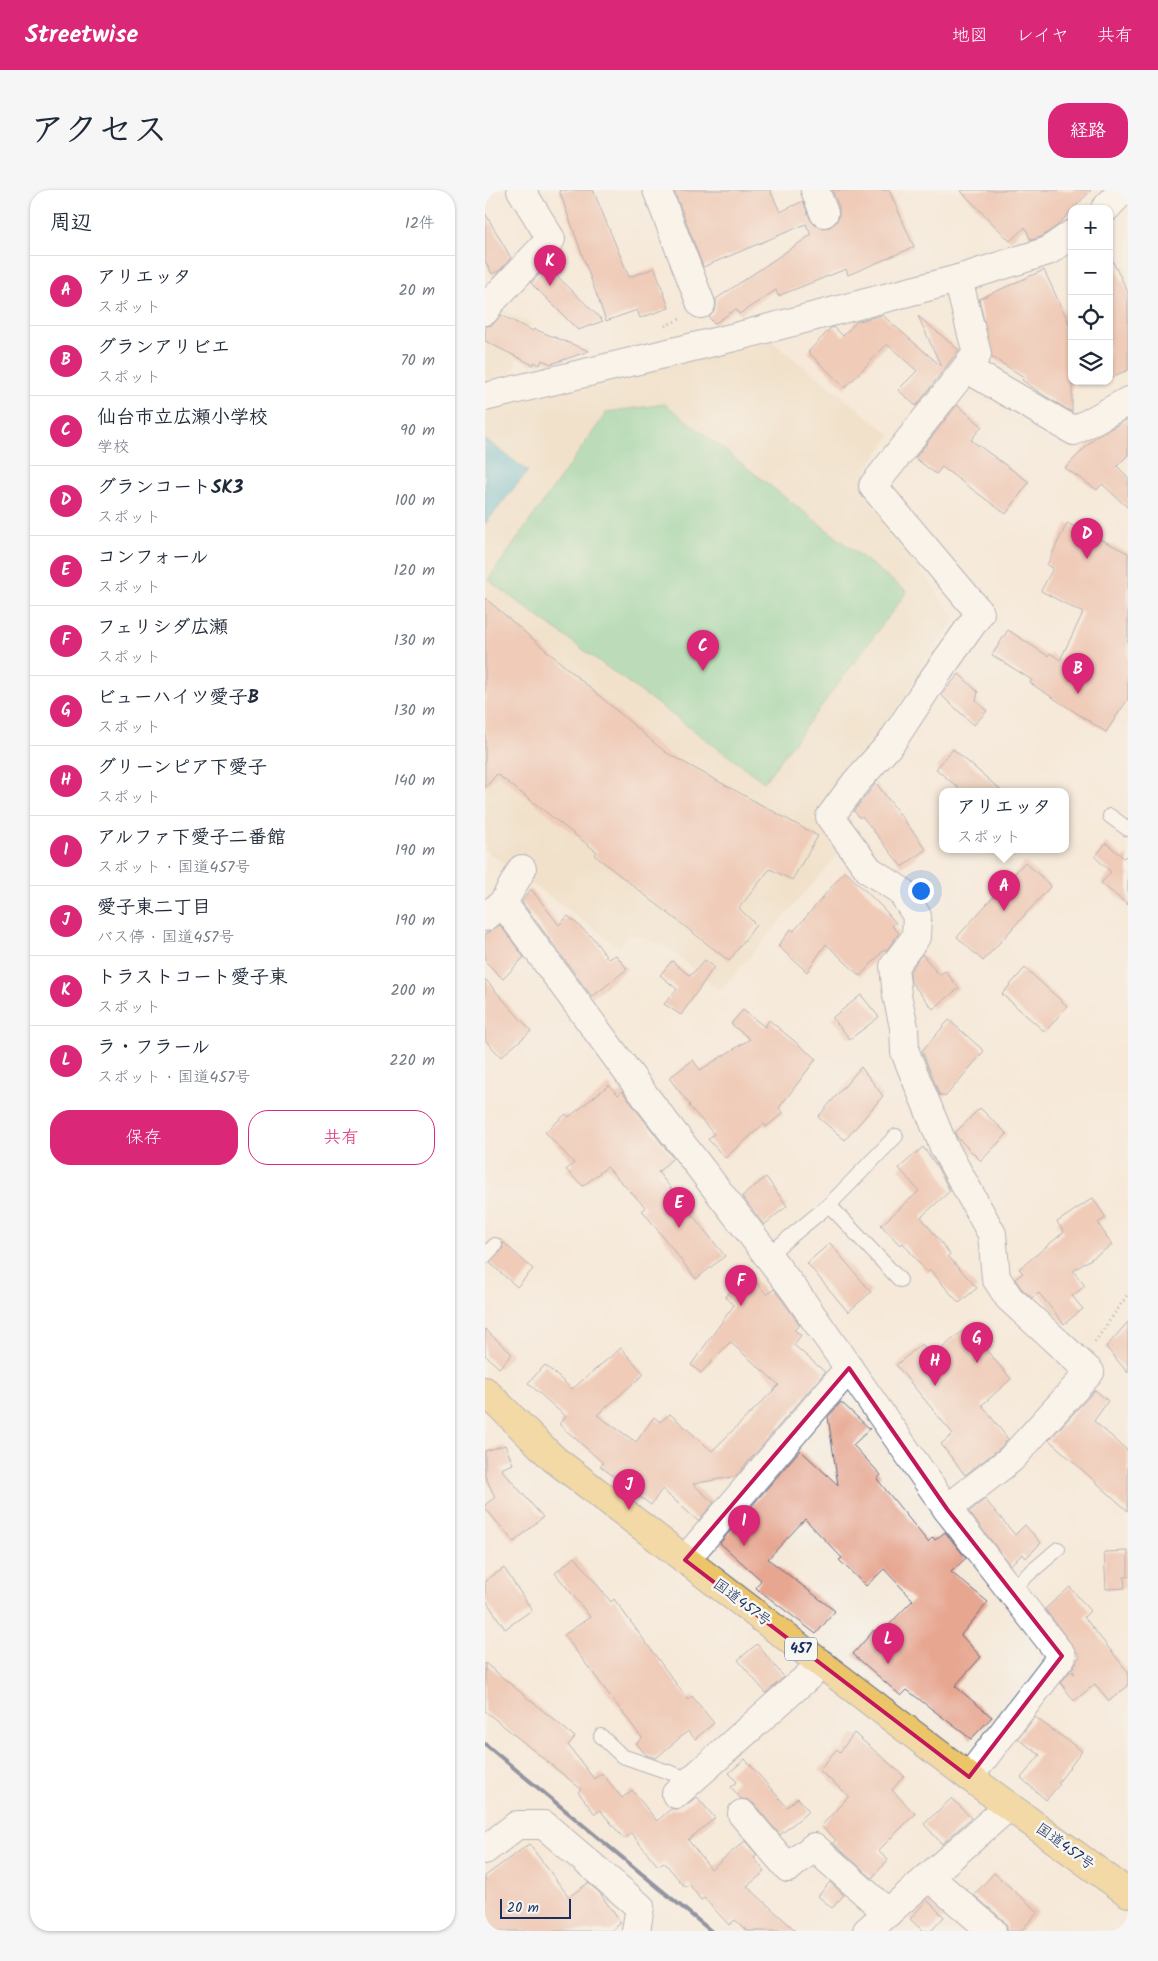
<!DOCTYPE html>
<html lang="ja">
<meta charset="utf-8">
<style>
:root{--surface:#fff;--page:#f6f6f7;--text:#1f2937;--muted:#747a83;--line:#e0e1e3;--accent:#db2777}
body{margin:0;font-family:Kalam,"Klee One",sans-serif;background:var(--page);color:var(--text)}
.controls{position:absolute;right:15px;top:15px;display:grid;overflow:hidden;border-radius:10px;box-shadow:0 1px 4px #0004}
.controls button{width:45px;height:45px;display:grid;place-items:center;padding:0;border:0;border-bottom:1px solid var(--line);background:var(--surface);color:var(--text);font:25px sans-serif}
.scale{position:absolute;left:15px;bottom:12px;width:71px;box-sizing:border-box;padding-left:5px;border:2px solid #1b2f5e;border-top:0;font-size:14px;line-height:18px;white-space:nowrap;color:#1b2f5e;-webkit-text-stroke:4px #f6f6f2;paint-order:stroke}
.you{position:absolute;left:435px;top:700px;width:18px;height:18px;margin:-12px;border:4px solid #fff;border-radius:50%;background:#1a73e8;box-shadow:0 0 0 8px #1a73e833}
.badge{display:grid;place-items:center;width:32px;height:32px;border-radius:50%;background:var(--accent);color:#fff;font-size:16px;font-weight:700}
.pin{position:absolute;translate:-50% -41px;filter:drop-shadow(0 1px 2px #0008)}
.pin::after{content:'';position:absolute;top:26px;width:18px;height:15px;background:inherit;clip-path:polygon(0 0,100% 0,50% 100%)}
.popup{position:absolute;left:454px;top:598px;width:130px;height:65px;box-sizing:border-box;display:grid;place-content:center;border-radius:10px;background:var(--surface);filter:drop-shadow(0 1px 4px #0005);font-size:16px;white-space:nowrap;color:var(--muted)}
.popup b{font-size:19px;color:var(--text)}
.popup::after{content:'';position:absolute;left:50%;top:100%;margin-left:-10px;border:10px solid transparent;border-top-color:var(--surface)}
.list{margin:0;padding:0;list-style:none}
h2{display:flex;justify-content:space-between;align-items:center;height:65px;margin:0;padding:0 20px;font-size:21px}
h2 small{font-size:16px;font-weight:400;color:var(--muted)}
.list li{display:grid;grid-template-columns:32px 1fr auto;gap:15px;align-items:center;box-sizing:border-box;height:70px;padding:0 20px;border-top:1px solid var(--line)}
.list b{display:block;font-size:19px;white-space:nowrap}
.list p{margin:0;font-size:16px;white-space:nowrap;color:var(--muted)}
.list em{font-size:16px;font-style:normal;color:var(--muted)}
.actions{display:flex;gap:10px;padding:15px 20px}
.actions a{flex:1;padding:11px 0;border:1px solid var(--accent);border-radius:20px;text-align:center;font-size:18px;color:var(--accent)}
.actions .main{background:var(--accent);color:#fff}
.icon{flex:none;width:28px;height:28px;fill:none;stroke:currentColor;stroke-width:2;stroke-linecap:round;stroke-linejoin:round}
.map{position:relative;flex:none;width:643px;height:1741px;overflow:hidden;border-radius:20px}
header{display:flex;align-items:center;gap:30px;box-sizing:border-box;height:70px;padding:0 25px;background:var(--accent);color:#fff}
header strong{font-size:24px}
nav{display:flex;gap:28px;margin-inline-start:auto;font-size:18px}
.intro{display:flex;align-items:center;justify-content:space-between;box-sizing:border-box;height:120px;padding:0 30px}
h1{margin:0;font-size:35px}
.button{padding:12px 22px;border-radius:20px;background:var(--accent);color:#fff;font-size:18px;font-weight:700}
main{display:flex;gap:30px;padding:0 30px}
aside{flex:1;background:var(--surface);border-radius:20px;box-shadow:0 1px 4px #0004}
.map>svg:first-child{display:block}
.built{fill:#ebd8ba}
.green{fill:#74cd93;stroke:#487e78}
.water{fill:#4eb6cc;stroke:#347295}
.building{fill:#e7a690}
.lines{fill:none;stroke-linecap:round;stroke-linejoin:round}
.service-casing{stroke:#677089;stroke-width:16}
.minor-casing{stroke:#677089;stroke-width:30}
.trunk-casing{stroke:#677089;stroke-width:30}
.path{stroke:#677089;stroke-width:3;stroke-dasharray:1 4;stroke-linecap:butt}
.service{stroke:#fff;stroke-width:14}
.minor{stroke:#fff;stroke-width:28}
.trunk{stroke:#edc569;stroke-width:28}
.rail{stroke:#1b2f5e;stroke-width:4}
.marked{fill:none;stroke:#c2185b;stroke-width:4;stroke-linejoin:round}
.labels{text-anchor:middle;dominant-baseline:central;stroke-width:5;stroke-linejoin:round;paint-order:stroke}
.shield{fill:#f6f6f2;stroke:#5d6b8a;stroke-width:1}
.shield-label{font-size:14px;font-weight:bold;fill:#1b2f5e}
.street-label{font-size:15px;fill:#1b2f5e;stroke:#f6f6f2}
</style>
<header>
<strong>Streetwise</strong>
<nav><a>地図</a><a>レイヤ</a><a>共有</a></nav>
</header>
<div class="intro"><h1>アクセス</h1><a class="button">経路</a></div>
<main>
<aside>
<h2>周辺<small>12件</small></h2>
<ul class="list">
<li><span class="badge">A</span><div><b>アリエッタ</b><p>スポット</p></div><em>20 m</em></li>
<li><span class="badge">B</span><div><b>グランアリビエ</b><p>スポット</p></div><em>70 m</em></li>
<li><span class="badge">C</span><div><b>仙台市立広瀬小学校</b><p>学校</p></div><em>90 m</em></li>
<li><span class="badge">D</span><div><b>グランコートSK3</b><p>スポット</p></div><em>100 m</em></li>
<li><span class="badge">E</span><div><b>コンフォール</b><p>スポット</p></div><em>120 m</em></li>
<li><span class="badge">F</span><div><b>フェリシダ広瀬</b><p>スポット</p></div><em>130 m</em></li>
<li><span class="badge">G</span><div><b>ビューハイツ愛子B</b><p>スポット</p></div><em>130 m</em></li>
<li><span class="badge">H</span><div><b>グリーンピア下愛子</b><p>スポット</p></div><em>140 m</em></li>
<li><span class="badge">I</span><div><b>アルファ下愛子二番館</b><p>スポット · 国道457号</p></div><em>190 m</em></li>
<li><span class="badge">J</span><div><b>愛子東二丁目</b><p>バス停 · 国道457号</p></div><em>190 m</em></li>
<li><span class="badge">K</span><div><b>トラストコート愛子東</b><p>スポット</p></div><em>200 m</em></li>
<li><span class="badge">L</span><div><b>ラ・フラール</b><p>スポット · 国道457号</p></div><em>220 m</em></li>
</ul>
<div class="actions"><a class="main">保存</a><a>共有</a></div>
</aside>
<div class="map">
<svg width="643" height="1741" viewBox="0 0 643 1741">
<rect width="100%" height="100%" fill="#f6f6f2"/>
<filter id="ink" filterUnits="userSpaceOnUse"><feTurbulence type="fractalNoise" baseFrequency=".02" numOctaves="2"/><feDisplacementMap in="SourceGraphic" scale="10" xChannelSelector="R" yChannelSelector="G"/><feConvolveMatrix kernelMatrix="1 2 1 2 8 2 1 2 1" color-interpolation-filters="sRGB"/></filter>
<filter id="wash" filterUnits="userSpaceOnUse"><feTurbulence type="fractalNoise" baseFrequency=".0096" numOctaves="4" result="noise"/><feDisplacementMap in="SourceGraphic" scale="20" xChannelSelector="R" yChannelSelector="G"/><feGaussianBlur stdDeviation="1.12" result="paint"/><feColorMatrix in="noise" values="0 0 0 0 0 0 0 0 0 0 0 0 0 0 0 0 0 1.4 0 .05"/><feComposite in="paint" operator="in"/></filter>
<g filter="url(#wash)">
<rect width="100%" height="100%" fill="#f5e9d9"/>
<g class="built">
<path d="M8 116 47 133 27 183 0 191V130Z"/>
<path d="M287 151 406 245 382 278 383 308 470 428 401 535 333 618 354 663 235 801 182 757 145 743 134 757 0 660V219Z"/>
</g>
<path class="green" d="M180 214 422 402 279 592 3 390 122 222Z"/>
<path class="water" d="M0 249 43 281 0 334Z"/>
<g id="blocks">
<g class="building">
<path d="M74 0H108L144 87 170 78 184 118 155 128 152 120 121 131Z"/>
<path d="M189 0H285L295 22 318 11 325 29 330 35 337 38 345 37 351 32 354 26V17L347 0H404L429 57 363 85 361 79 293 106 291 100 254 124 251 119 229 134 224 127 228 123 231 117V109L326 45 321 34 218 77Z"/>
<path d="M475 0H606L572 36 556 47 546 50 540 37 525 51Z"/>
<path d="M0 23 26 68 15 80 7 84 0 71Z"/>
<path d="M624 64 643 102V180L624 188Z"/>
<path d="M62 76 118 131 93 140 46 93Z"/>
<path d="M559 80 587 140V222L560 206 537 190 539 187 507 167 494 109Z"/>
<path d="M16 125 48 141 49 139 104 161 66 174 57 170 55 175 49 172 48 175 0 151 1 136 7 135Z"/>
<path d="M397 125 456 176 433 126 474 160 431 216 413 200 432 181 402 154 360 198 323 162 346 138 349 137 358 146 371 132Z"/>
<path d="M472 215 497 236 486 250 544 292 521 324 457 277 451 284 430 268Z"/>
<path d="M643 229V265L632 276 643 287V318L617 294 612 300 580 278 611 247Z"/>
<path d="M582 333 643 363V509L621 542 545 493 547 490 507 465 523 440 563 466 565 463 575 470 598 423 556 401 568 378 562 375Z"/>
<path d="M0 408 180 562 333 646 307 690 285 679 254 718 271 735 244 771 109 665 112 662 12 584 0 598Z"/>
<path d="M474 484 493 502 491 511 502 521 489 535 456 505Z"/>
<path d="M468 559 518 602H478L451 579Z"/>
<path d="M391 593 441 659 417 677 377 626 375 628 369 621Z"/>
<path d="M621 653 639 668 643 664V715L616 693 626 682 610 667Z"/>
<path d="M540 672 566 696 498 771 472 747Z"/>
<path d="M360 681 398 718 411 733 407 736 414 743 401 761 399 760 375 786 341 754 322 782 293 756 306 739 309 741Z"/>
<path d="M46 699 74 735 83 726 108 748 123 769 131 765 142 779 107 807 37 712Z"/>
<path d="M15 735 39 767 18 789 0 771V744Z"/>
<path d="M437 764 454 785 460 781 474 798 448 819 426 792 425 781Z"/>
<path d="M220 770 229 777 196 825 179 814 192 799 175 785 187 771 205 786Z"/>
<path d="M540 778 582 816 560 842 517 804Z"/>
<path d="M0 789 46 841 16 867 0 850Z"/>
<path d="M376 805 394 827 365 849 347 828Z"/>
<path d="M258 820 280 837 284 830 331 869 294 918 298 923 281 937 279 934 240 968 223 949 229 944 204 916 205 915 184 888 208 870 215 880 265 849 246 834Z"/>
<path d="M464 830 499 861 460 907 456 904 455 906 437 861Z"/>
<path d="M376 877 398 906 360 950 333 927Z"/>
<path d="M124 895 133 905 137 901 188 968 173 982 240 1066 211 1089 157 1020 161 1018 122 977 98 996 81 980 89 973 60 942 81 924 84 927Z"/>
<path d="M495 918 522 944 496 971 472 947 470 943Z"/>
<path d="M438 957 451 975 465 1001 436 1027 465 1064 463 1066 492 1098 474 1113 445 1080 442 1083 418 1053 415 1055 396 1035 434 1001 414 978Z"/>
<path d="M281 987 302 1016 279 1035 257 1006Z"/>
<path d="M608 1008 621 1028 613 1033 627 1055 588 1081 600 1096 587 1106 598 1119 579 1134 554 1103 547 1108 536 1098 530 1089 538 1083 534 1079 579 1042 572 1032Z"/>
<path d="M18 1052 48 1079 32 1097 5 1073 17 1060Z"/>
<path d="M345 1053 386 1102 363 1122 322 1073Z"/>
<path d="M262 1081 282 1105 289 1099 297 1110 315 1135 309 1140 316 1145 309 1155 340 1182 251 1286 208 1294 229 1313 213 1331 177 1299 166 1315 115 1276 118 1273 74 1234 81 1227 43 1193 60 1175 87 1199 136 1158 159 1184 112 1225 151 1252 169 1227 175 1232 185 1224 227 1261 294 1195 245 1152 216 1183 206 1175 249 1115 240 1107Z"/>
<path d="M643 1132V1183L621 1157Z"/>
<path d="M482 1137 526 1189 497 1215 523 1249 515 1258 480 1285 456 1254 468 1244 411 1175 437 1154 447 1167Z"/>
<path d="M0 1139 27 1164 14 1178 0 1165Z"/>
<path d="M610 1200 623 1211 609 1231 643 1261V1321L564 1250Z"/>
<path d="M356 1212 385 1239 368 1255 396 1285 392 1289 443 1352 448 1347 450 1350 460 1342 481 1368 466 1382 503 1412 476 1445 496 1467 470 1496 507 1527 486 1549 422 1500 416 1506 368 1464 389 1440 394 1445 428 1410 399 1379 381 1396 354 1370 357 1368 320 1329 283 1369 350 1421 331 1444 271 1398 276 1390 235 1353 315 1260 353 1295 343 1227Z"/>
<path d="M20 1255 28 1274 16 1279 58 1327 29 1352 0 1318V1315L10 1307 0 1286V1261Z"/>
<path d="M500 1309 530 1345 540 1335 556 1353 541 1368 538 1364 525 1375 484 1322Z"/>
<path d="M643 1361V1387H639L640 1398 621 1399 619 1362Z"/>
<path d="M90 1367 126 1412 129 1409 203 1510 207 1506 229 1533 210 1549 203 1541 171 1568 161 1565 151 1553 157 1548 79 1445 105 1427 70 1383Z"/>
<path d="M19 1378 47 1420 20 1439 0 1409V1391Z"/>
<path d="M585 1397 605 1421 599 1427 643 1482V1496L624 1511 610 1494 589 1511 576 1493 585 1481 590 1484 587 1479 595 1466 560 1419Z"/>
<path d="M272 1454 299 1487 281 1503 253 1470Z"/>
<path d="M0 1473 90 1547 83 1555 109 1589 117 1583 137 1608 147 1600 172 1631 186 1619H195L212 1607 230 1628 203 1650 226 1679 260 1651 272 1665 269 1668 280 1682 262 1696 311 1741H262L250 1730 244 1735 219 1708 216 1710 204 1694 200 1697 179 1672 173 1676 146 1643 139 1649 115 1620 110 1624 93 1602 96 1599 0 1521Z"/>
<path d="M550 1527 597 1561 573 1593 575 1594 561 1610 536 1588 555 1565 533 1549Z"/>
<path d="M369 1543 419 1586 407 1600 430 1624 393 1661 403 1670 387 1688 348 1653 351 1650 336 1636 364 1606 334 1580 352 1559 355 1562Z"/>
<path d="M260 1569 302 1617 313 1608 324 1621 295 1645 269 1614 263 1610 256 1609 246 1597 252 1592 244 1583Z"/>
<path d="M467 1608 486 1628 457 1654 439 1634Z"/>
<path d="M44 1654 84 1707 103 1693 114 1702 136 1733 126 1741H0V1686Z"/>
<path d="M509 1683 553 1722 536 1741H522V1735L518 1730 489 1705Z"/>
<path d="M345 1692 359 1705 347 1718 333 1706Z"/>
<path d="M442 1710 459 1727 446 1741H438L425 1729Z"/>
</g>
</g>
</g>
<g filter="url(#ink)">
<use href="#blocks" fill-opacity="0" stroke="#677089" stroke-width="1"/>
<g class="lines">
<defs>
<g id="service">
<path d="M625 626 643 639"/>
<path d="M344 1015 415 1090"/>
<path d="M283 1065 344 1015 411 946"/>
<path d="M0 1066 10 1055"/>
<path d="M525 1400 573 1359"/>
<path d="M116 1546 137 1566 207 1590"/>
</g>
<g id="minor">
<path d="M172 0 216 114"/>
<path d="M330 0 339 23"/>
<path d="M620 19 638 0"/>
<path d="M0 121 6 112 66 49 36 0"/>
<path d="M481 178 589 241 643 211"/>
<path d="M0 207 254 146 473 89 563 61 587 44"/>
<path d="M18 713 163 910 310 1101 462 1319 577 1466 484 1587"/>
<path d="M0 727 18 713 37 679"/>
<path d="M462 1319 526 1269 605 1182 524 1108 511 1088 507 1044 459 957 420 862 419 837 412 805 409 776 431 747 432 726 416 701 384 680 345 627 371 592 406 553 446 492 495 423 388 296 492 164 473 89"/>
<path d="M200 1370 364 1178"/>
<path d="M191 1604 337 1474"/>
<path d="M257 1624 303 1678 329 1657 403 1723"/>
<path d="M0 1660 32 1635H59L155 1717 151 1741"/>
<path d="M444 1687 507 1741"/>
<path d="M382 1741 524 1616"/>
</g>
<path id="trunk" d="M0 1201 69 1269 484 1587 643 1703"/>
</defs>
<use href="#service" class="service-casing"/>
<use href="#minor" class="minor-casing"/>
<use href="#trunk" class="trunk-casing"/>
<g class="path">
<path d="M180 136 197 128"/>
<path d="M610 1152 643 1104"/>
</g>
<use href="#service" class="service"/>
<use href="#minor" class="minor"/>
<use href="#trunk" class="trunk"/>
<path class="rail" d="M0 1554 226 1741"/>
</g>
</g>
<path d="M0 0H643V1741H0ZM364 1178 462 1319 577 1466 484 1587 200 1370Z" fill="#f5e9d9" fill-opacity=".55" fill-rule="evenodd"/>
<path class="marked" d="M364 1178 462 1319 577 1466 484 1587 200 1370Z"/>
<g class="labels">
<rect class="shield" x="300" y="1447.5" width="32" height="23" rx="4"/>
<g class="shield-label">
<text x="316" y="1459">457</text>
</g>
<g class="street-label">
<text transform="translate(257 1413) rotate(37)">国道457号</text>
<text transform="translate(580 1657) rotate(36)">国道457号</text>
</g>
</g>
</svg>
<div class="controls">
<button>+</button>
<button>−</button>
<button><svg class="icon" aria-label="locate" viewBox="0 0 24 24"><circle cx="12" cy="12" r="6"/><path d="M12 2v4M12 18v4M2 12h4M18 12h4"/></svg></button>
<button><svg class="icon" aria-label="layers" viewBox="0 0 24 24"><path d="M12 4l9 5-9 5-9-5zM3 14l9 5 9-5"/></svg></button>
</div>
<div class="scale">20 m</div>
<div class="you"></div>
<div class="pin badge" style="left:519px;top:721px">A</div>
<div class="popup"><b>アリエッタ</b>スポット</div>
<div class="pin badge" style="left:593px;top:504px">B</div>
<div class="pin badge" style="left:218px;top:481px">C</div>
<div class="pin badge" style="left:602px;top:369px">D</div>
<div class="pin badge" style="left:194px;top:1038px">E</div>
<div class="pin badge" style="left:256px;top:1116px">F</div>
<div class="pin badge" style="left:492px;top:1173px">G</div>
<div class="pin badge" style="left:450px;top:1196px">H</div>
<div class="pin badge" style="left:259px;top:1356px">I</div>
<div class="pin badge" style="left:144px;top:1320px">J</div>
<div class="pin badge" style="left:65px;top:96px">K</div>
<div class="pin badge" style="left:403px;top:1474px">L</div>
</div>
</main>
